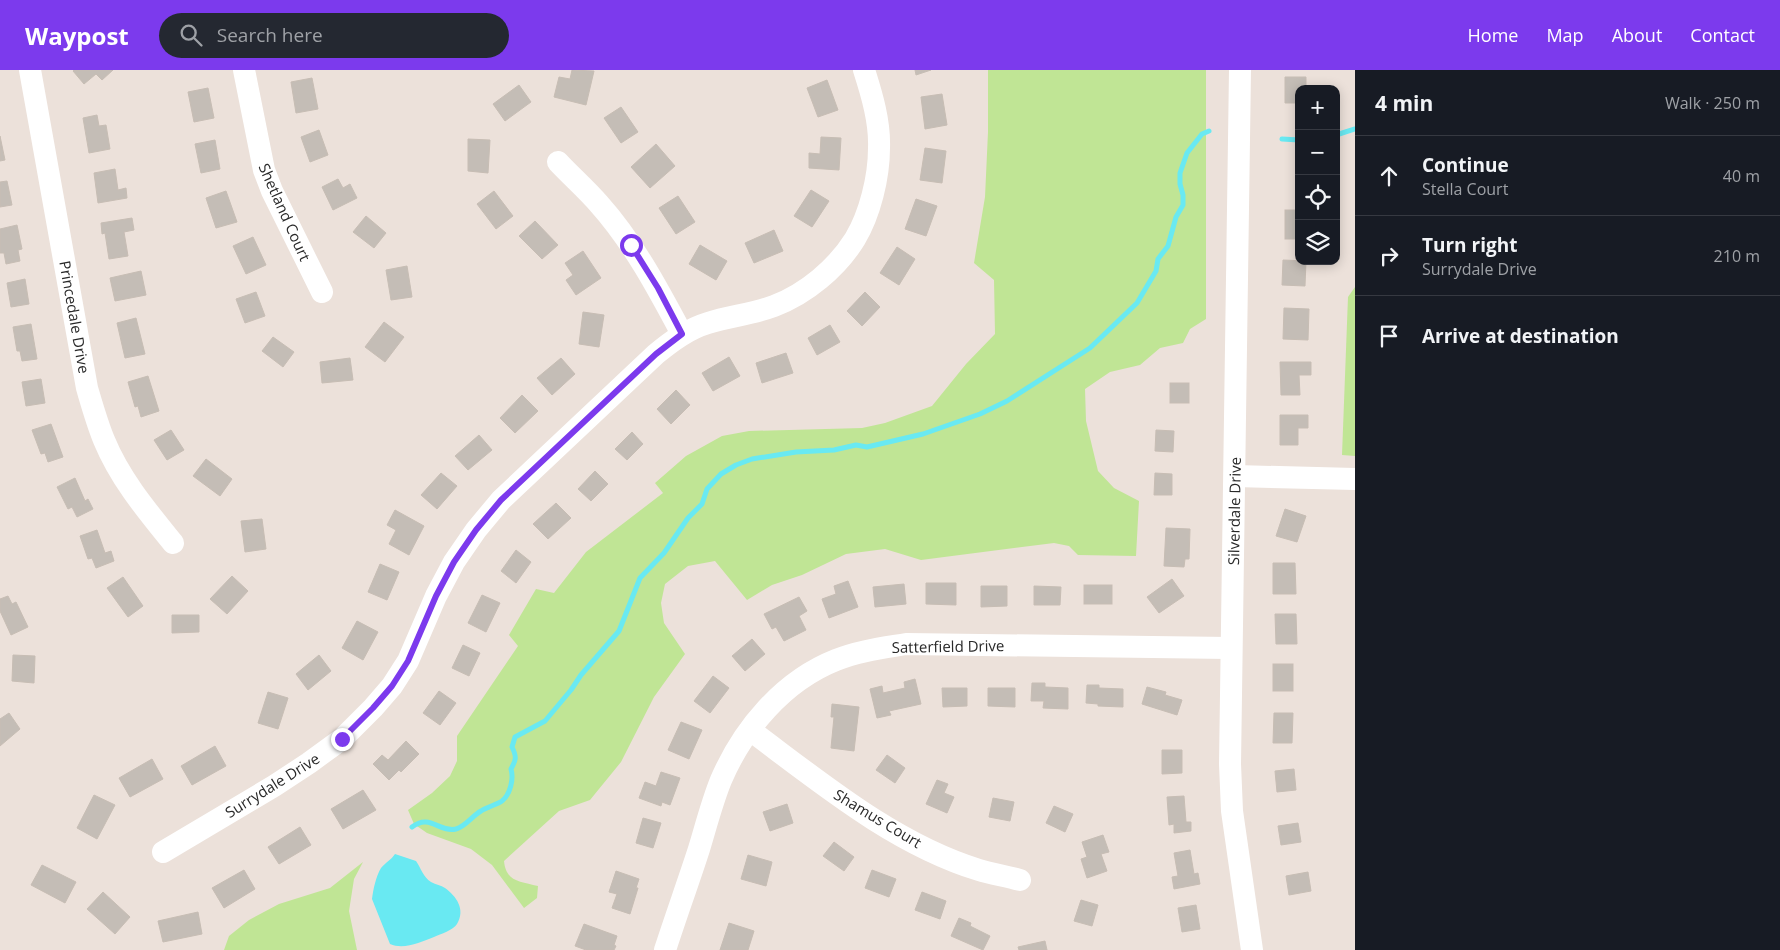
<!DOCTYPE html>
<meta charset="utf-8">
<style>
:root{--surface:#171b24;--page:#242831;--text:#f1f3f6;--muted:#9ea1a6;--line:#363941;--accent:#7c3aed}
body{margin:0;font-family:"Open Sans",sans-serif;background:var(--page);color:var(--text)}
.controls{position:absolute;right:15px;top:15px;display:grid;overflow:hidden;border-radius:10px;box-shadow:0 2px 12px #0003}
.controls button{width:45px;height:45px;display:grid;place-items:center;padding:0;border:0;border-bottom:1px solid var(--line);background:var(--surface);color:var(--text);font:25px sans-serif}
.stop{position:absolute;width:15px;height:15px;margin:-11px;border:4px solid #7c3aed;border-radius:50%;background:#fff}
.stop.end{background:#7c3aed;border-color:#fff;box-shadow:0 1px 5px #0008}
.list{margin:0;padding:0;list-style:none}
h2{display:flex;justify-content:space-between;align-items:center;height:65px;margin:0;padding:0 20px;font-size:21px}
h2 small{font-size:16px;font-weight:400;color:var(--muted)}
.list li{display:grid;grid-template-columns:32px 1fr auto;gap:15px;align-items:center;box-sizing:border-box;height:80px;padding:0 20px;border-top:1px solid var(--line)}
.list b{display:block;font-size:19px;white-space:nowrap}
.list p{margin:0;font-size:16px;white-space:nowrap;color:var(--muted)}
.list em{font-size:16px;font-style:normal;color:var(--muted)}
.icon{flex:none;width:28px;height:28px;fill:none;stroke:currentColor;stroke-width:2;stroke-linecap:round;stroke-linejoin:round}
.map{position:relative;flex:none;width:1355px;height:880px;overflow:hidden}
header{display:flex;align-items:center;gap:30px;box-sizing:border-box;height:70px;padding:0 25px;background:var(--accent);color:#fff}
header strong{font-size:24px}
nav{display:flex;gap:28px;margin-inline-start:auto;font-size:18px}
.search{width:350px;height:45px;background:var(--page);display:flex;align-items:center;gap:12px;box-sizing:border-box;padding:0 18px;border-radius:28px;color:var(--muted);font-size:19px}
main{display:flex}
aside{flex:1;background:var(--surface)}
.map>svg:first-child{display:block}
.green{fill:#c0e595}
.water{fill:#69e9f2}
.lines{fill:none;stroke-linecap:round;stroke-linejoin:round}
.stream{stroke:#69e9f2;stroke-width:5}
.building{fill:#c4bdb6;stroke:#c7bdb4}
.minor{stroke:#fff;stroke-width:22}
.route{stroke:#7c3aed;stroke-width:6}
.labels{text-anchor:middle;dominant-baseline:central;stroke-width:4;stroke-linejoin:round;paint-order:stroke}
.street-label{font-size:15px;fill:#292929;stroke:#fff}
</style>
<header>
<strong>Waypost</strong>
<div class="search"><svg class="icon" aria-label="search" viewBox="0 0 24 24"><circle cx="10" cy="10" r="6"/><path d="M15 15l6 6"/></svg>Search here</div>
<nav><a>Home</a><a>Map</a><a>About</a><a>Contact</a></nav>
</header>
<main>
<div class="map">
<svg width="1355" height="880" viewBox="0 0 1355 880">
<rect width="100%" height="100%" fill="#ece1da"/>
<g class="green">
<path d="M988 0H1206V249L1190 259 1183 273 1160 278 1140 295 1110 302 1085 319 1086 351 1098 401 1114 418 1139 431 1136 486 1078 485 1069 476 1054 473 921 490 885 479 846 484 802 505 772 515 747 530 715 491 688 496 665 514 661 533 664 553 685 584 654 627 621 692 590 730 559 741 504 791C506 812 520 811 538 816L537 828 524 838 492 795 471 779 427 763 414 754 408 740 432 723 450 706 457 691V666L518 576 509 565 536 519 554 523 586 482 663 423 655 413 686 386 722 366 749 361 862 358 885 353 932 336 966 294 995 264 994 210 974 193 985 127 988 62Z"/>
<path d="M1355 217V386L1342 385 1348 227Z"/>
<path d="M363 792 354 809 349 841 357 880H224L229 866 249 850 279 834 330 818Z"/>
</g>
<path class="water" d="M395 784 416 791C421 798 423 807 431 812 436 815 441 815 445 818 456 826 466 839 457 854 453 860 441 864 434 867 421 872 404 880 390 874L372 829C373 820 376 806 381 798 386 792 391 790 395 784Z"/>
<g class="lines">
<g class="stream">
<path d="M1336 65 1355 59"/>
<path d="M1282 69 1299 70"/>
<path d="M412 757C430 743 439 763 456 759 466 756 472 746 481 741 487 737 496 735 502 731 510 725 514 709 511 699 516 690 517 687 512 677L515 667 545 651 571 620 581 605 619 561 640 508 664 483 688 448 702 434 707 419 721 404 736 395 752 389 796 382 834 380 856 375 867 377 923 364 980 344 1007 331 1090 278 1137 233 1156 201 1158 189 1168 176 1176 147 1183 135V125L1180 114V103L1187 83 1202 64 1209 61"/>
</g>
</g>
<g class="building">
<path d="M74 0H113L102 10 96 4 84 14 73 1Z"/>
<path d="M572 0 594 1 586 35 554 27 559 7 570 9Z"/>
<path d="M915 0H931L916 5Z"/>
<path d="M1285 7H1306V19H1299V33H1285Z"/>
<path d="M312 8 318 39 296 43 291 12Z"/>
<path d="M827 10 838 40 818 47 807 18Z"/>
<path d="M519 15 531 32 505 51 493 34Z"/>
<path d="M208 18 214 48 194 52 188 22Z"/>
<path d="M942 24 947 55 925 59 921 27Z"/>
<path d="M621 37 638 62 621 73 604 48Z"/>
<path d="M97 45 99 56 106 55 110 79 89 83 83 48Z"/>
<path d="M319 60 328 85 310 92 301 67Z"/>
<path d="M0 66 5 90 0 91Z"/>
<path d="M821 67 841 68 839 100 809 98V83L820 84Z"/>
<path d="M468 69 490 70 488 103 468 101Z"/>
<path d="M215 70 220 99 201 103 195 74Z"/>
<path d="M656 74 675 96 650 118 631 97Z"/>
<path d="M925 78 946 81 942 113 920 110Z"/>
<path d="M115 99 118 120 126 118 127 128 98 133 94 103Z"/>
<path d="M338 109 343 118 350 114 357 128 333 140 322 117Z"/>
<path d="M7 111 12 135 0 137V112Z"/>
<path d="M811 120 829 131 812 157 794 146Z"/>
<path d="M226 121 237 152 216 158 206 128Z"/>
<path d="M494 121 513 146 496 159 477 134Z"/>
<path d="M678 126 695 152 676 164 659 138Z"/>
<path d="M916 129 937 136 926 166 905 159Z"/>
<rect x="1285" y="140" width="14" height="29"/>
<path d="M366 146 386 163 374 178 353 162Z"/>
<path d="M132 148 134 160 124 162 128 186 109 189 105 163 102 164 101 153Z"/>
<path d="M535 151 558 175 542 189 519 166Z"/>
<path d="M17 155 22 179 18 180 20 191 6 194 4 183H0V159Z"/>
<path d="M774 160 783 181 754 193 745 173Z"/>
<path d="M253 167 266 195 246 204 233 176Z"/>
<path d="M700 175 727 191 716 210 689 194Z"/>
<path d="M897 177 915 189 899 215 880 203Z"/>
<path d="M583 181 601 208 576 225 566 210 573 205 565 193Z"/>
<path d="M1283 190 1306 191 1305 216 1282 215Z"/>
<path d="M407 196 412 227 391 230 386 200Z"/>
<path d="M141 201 146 225 115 231 110 208Z"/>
<path d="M25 209 29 234 11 237 7 213Z"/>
<path d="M256 222 265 246 245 253 236 229Z"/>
<path d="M865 222 880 237 862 256 847 241Z"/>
<path d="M1284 238 1309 239 1308 270 1283 269Z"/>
<path d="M583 242 604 245 599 277 579 274Z"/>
<path d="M136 248 145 284 125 288 117 253Z"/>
<path d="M384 252 404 267 385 292 365 277Z"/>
<path d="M31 254 37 289 22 291 20 281H17L13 257Z"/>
<path d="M830 255 840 272 817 285 808 268Z"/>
<path d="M273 267 294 282 283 297 262 281Z"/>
<path d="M786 283 793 303 762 313 756 293Z"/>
<path d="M729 287 740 306 713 321 702 303Z"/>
<path d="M350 288 353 310 322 313 320 292Z"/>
<path d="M561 288 575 304 552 325 537 308Z"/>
<path d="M1280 292H1311V305H1299L1300 325H1281Z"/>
<path d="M148 306 159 341 141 347 138 336 135 337 128 312Z"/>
<path d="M41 309 45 333 26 336 22 312Z"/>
<rect x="1170" y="313" width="19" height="20"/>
<path d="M676 320 690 335 671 354 657 339Z"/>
<path d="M522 325 538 341 515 363 500 348Z"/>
<path d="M1280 345H1308V358H1298V375H1280Z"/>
<path d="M51 354 63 387 48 392 45 383 41 384 32 360Z"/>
<path d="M171 360 184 380 167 390 154 370Z"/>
<path d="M1156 360 1174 361 1173 382 1155 381Z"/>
<path d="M632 362 643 374 627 390 615 379Z"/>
<path d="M479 365 492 380 468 400 455 386Z"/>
<path d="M206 389 232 409 220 426 193 406Z"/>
<path d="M595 401 608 414 591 431 578 419Z"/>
<path d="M441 403 457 416 437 439 421 425Z"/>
<path d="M1155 403 1172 404V425H1154Z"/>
<path d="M75 408 85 431 88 429 93 439 77 447 72 437 68 439 57 417Z"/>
<path d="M556 433 571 448 548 469 533 454Z"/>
<path d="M1285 439 1306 446 1297 472 1276 466Z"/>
<path d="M395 440 424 456 409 485 389 474 396 460 387 455Z"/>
<path d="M262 449 266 479 245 482 241 451Z"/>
<path d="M1166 458 1190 459 1189 489H1185L1184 497 1164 496Z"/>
<path d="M97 460 105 483 111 481 114 491 96 498 92 488 88 489 80 466Z"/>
<path d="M516 480 531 492 516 513 501 501Z"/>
<path d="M1273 493H1295L1296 524H1273Z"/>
<path d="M380 494 399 502 387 530 368 522Z"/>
<path d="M232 506 248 521 227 544 210 529Z"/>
<path d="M123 507 143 536 128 547 107 518Z"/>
<path d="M1172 509 1184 526 1159 543 1147 527Z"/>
<path d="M848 511 858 537 829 548 822 529 836 524 834 516Z"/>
<path d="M926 513H956V535L926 534Z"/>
<path d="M904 514 906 534 875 537 873 517Z"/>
<rect x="1084" y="515" width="28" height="19"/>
<path d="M981 516H1007V536L981 537Z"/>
<path d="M1034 516 1061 517 1060 535H1034Z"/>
<path d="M482 525 500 533 486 562 468 553Z"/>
<path d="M8 526 12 534 16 532 28 557 11 565 0 541V529Z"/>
<path d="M799 527 807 541 799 546 806 560 784 571 776 557 772 559 764 544Z"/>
<path d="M1275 544H1296L1297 574H1276Z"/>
<path d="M172 545H199V562L172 563Z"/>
<path d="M357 551 378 562 363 590 342 578Z"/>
<path d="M752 569 765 584 745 601 732 586Z"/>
<path d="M463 575 480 583 469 606 452 598Z"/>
<path d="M13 585 35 586 34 613 12 611Z"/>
<path d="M319 585 331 601 308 620 296 604Z"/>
<rect x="1273" y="594" width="20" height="27"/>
<path d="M713 606 729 618 710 643 694 631Z"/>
<path d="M915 609 921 634 889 641 891 645 877 648 870 619 882 616 883 623 905 618 904 612Z"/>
<path d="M1032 613H1045V617L1068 618V639L1043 638 1044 631H1031Z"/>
<path d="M1087 615H1099V618L1123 619V637L1098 636V634L1086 633Z"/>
<path d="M1147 617 1166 622 1165 625 1182 630 1177 645 1142 634Z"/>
<path d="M942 618H967V636L943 637Z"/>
<path d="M988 618H1015V637L988 636Z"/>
<path d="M439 621 456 633 440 655 423 643Z"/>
<path d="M268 622 288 628 278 659 258 653Z"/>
<path d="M832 634 859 637 854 681 831 678 834 647H831Z"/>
<path d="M9 643 20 659 0 676V649Z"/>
<path d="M1274 643H1293L1292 673H1273Z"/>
<path d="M681 652 702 660 689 689 668 680Z"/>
<path d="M406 671 419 684 401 702 399 700 389 710 373 694 382 685 388 690Z"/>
<path d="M215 676 226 696 192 715 181 696Z"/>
<path d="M1162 680H1182V703L1162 704Z"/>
<path d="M887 685 905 698 895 713 876 700Z"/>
<path d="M152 689 163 709 130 727 119 708Z"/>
<path d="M1294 699 1296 720 1277 722 1275 701Z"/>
<path d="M661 702 680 708 670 735 662 732 661 736 639 728 645 712 656 716Z"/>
<path d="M937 710 948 714 944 723 954 727 947 743 926 734Z"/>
<path d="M363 720 376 740 343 759 331 739Z"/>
<path d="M94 725 115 735 97 769 77 758Z"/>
<path d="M1184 726 1186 752H1191V761L1174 763V754L1169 755 1167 727Z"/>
<path d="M993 728 1014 732 1010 751 989 747Z"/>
<path d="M787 734 793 753 770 761 763 742Z"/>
<path d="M1054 736 1073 744 1065 762 1046 753Z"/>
<path d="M643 748 661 753 653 778 636 773Z"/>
<path d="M1298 753 1301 772 1281 775 1278 756Z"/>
<path d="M300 757 311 775 279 794 268 777Z"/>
<path d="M1103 765 1109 782 1101 784 1107 801 1087 808 1081 789 1087 787 1082 772Z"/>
<path d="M834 772 854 787 844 801 823 786Z"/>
<path d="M1190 780 1194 804 1198 803 1200 814 1174 819 1172 807 1178 806 1174 783Z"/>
<path d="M748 785 772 792 766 816 741 809Z"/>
<path d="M42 795 76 812 65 833 31 815Z"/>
<path d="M244 800 255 819 224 838 212 818Z"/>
<path d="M872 800 896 809 889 827 865 818Z"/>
<path d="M616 801 639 809 636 818H638L630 844 612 838 617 824 609 822Z"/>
<path d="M1308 802 1311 821 1289 825 1286 806Z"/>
<path d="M103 822 130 847 115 864 87 839Z"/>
<path d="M922 822 946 831 940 849 915 840Z"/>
<path d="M1081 830 1098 835 1092 856 1074 851Z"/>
<path d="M1196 835 1200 859 1182 862 1178 838Z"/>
<path d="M198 842 202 864 163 872 158 851Z"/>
<path d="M959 848 971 853 970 856 990 866 983 880 951 866Z"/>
<path d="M729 853 754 861 748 880H720Z"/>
<path d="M584 854 617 866 614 875 616 876 614 880H586L575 876Z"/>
<path d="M1045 871 1047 880H1019L1018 877Z"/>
</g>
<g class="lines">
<g class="minor">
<path d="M30 0 87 318C92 335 97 353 104 370 120 409 147 441 173 473"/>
<path d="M244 0 264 100 272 121 322 222"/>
<path d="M1240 0 1230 694 1232 741 1252 880"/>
<path d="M558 92C571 106 586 119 599 134 633 172 658 219 682 264"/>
<path d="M1235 406 1355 409"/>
<path d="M750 660C820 712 894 774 979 800 992 804 1006 806 1020 810"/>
<path d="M163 782 274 716 309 693 342 669 373 638 392 616 408 591 436 526 454 492 476 460 501 430 656 284C672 271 688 259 708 253 730 246 753 244 774 236 806 224 837 198 855 169 870 144 879 107 879 78 880 52 872 25 864 0"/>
<path d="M665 880C676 846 688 813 699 779 706 756 712 732 721 710 743 659 783 611 836 590 858 581 882 578 906 574L1230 578"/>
</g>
</g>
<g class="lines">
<path class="route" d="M342 669 373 638 392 616 408 591 436 526 454 492 476 460 501 430 656 284 682 264 658 218 631 175"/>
</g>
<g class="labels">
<g class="street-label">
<text transform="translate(285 142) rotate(66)">Shetland Court</text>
<text transform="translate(75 247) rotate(80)">Princedale Drive</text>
<text transform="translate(1234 441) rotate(-89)">Silverdale Drive</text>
<text transform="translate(948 576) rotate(-1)">Satterfield Drive</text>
<text transform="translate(272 715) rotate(-32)">Surrydale Drive</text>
<text transform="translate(878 748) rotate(31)">Shamus Court</text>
</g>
</g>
</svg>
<div class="controls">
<button>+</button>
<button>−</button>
<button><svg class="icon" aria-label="locate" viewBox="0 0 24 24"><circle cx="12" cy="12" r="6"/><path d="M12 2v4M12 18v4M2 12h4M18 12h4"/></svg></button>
<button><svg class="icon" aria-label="layers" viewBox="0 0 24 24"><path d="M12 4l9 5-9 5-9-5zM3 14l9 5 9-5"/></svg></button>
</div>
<div class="stop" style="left:631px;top:175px"></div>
<div class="stop end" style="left:342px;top:669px"></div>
</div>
<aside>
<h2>4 min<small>Walk · 250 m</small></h2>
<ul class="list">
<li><svg class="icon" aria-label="ahead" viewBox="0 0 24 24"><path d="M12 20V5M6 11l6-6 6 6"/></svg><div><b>Continue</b><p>Stella Court</p></div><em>40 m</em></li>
<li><svg class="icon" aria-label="right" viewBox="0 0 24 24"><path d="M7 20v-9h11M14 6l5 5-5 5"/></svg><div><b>Turn right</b><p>Surrydale Drive</p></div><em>210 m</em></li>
<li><svg class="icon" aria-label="arrive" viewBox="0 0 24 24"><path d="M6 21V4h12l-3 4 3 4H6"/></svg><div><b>Arrive at destination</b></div></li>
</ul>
</aside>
</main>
